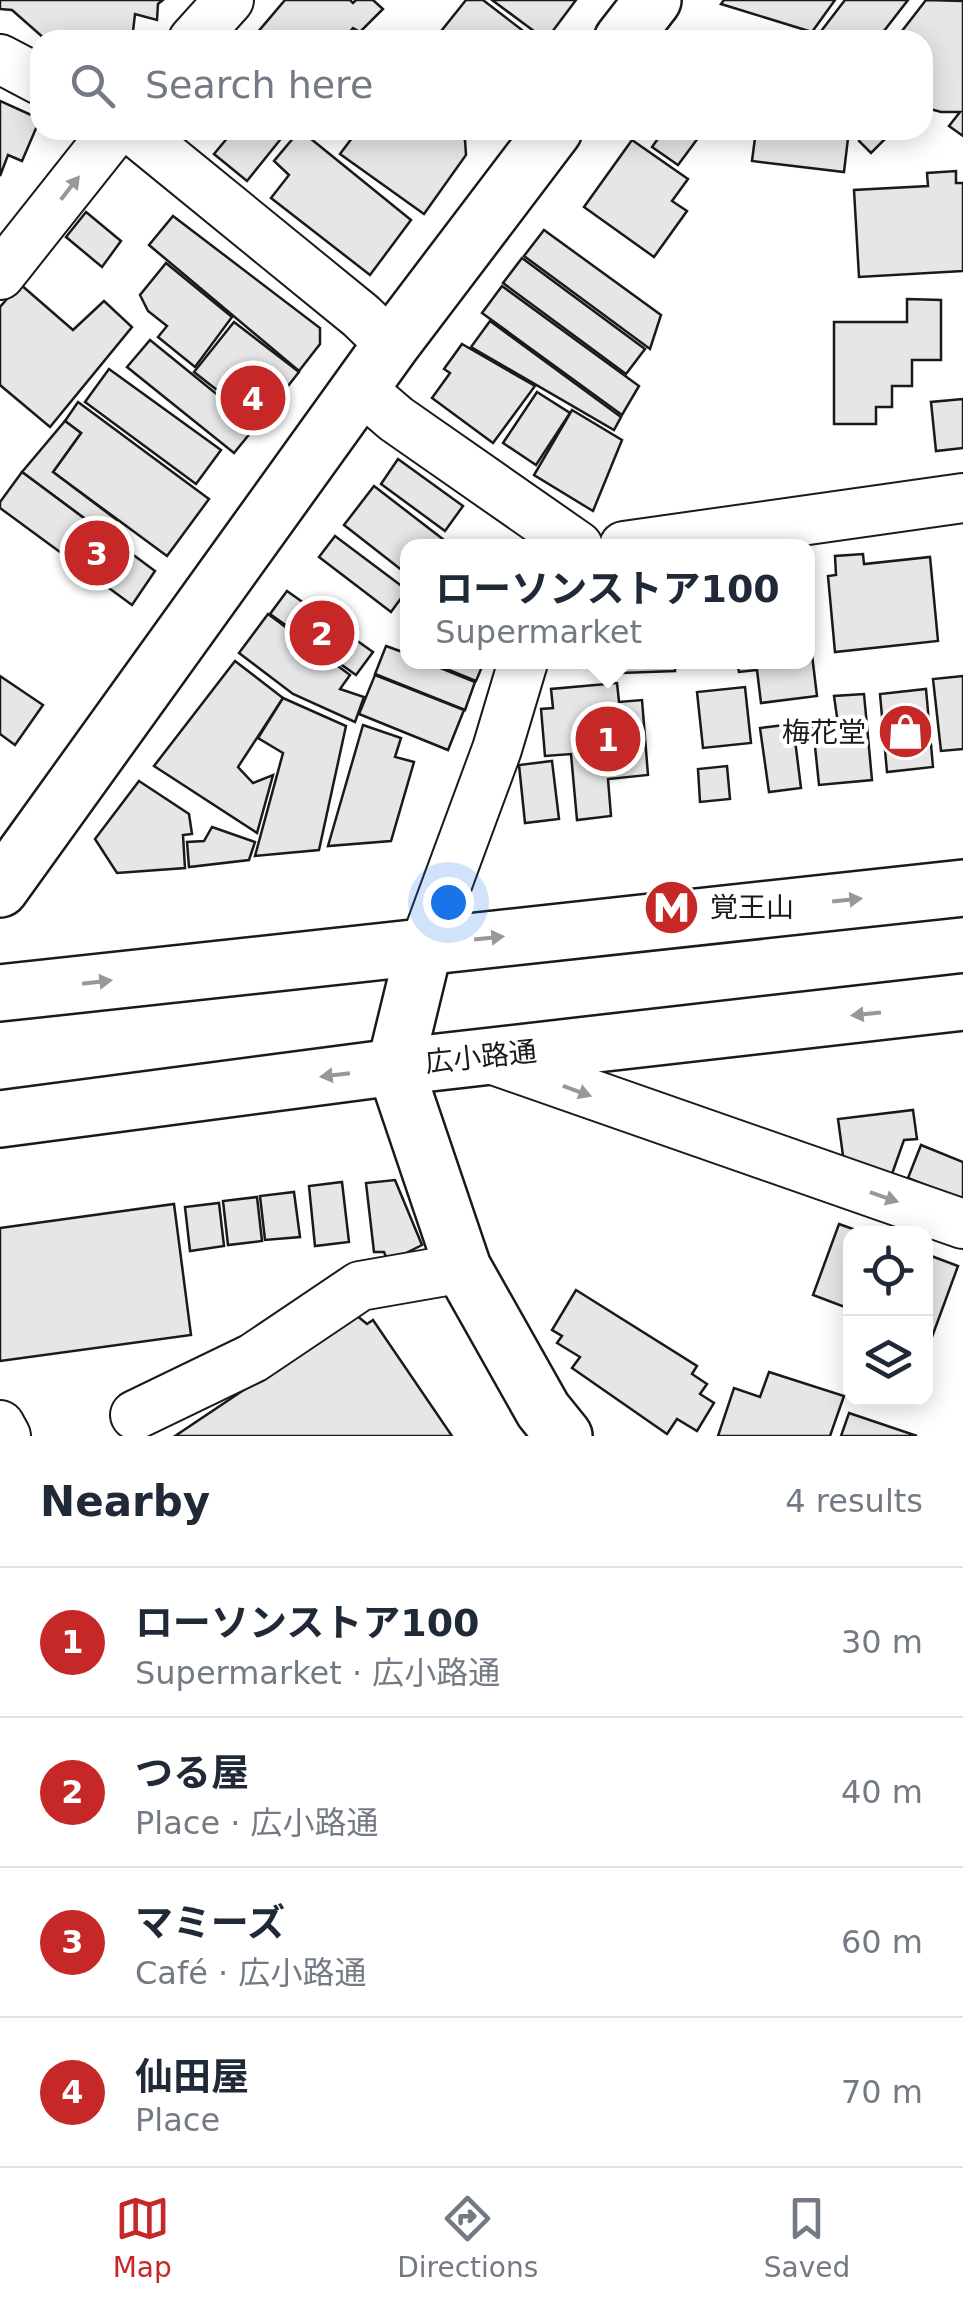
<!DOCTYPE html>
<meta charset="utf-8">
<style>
:root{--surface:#fff;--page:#f6f6f7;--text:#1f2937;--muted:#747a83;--line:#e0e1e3;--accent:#c62828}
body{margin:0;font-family:"DejaVu Sans","Noto Sans JP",sans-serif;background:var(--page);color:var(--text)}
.controls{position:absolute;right:30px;bottom:30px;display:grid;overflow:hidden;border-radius:20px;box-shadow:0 5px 25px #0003}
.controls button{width:90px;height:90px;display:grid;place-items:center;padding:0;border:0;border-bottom:2px solid var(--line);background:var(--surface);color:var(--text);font:50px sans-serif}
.you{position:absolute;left:448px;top:902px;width:35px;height:35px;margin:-25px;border:8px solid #fff;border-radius:50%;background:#1a73e8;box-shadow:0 0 0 15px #1a73e833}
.badge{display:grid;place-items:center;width:65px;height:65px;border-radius:50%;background:var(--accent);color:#fff;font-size:32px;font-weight:700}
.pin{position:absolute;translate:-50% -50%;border:5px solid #fff;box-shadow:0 2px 10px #0006}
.popup{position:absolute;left:400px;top:539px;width:415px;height:130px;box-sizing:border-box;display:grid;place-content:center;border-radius:20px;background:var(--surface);filter:drop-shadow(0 2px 8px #0005);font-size:32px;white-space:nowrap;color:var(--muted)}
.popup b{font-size:38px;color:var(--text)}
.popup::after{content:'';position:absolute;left:50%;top:100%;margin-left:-20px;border:20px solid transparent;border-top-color:var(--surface)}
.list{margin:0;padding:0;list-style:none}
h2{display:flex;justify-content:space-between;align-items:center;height:130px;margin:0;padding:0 40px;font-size:42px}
h2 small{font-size:32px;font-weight:400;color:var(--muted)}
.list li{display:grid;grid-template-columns:65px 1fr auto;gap:30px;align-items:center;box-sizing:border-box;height:150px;padding:0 40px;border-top:2px solid var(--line)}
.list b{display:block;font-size:38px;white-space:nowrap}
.list p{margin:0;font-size:32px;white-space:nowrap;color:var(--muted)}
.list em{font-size:32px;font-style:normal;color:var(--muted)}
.icon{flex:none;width:55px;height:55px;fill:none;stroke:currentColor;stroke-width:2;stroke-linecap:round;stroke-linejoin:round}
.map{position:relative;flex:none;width:963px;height:1436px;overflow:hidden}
.search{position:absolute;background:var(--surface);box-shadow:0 5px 25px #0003;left:30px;right:30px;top:30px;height:110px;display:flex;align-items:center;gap:25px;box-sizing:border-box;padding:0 35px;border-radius:30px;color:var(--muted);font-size:38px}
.sheet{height:730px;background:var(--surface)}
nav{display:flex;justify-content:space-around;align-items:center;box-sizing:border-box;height:140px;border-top:2px solid var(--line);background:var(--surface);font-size:28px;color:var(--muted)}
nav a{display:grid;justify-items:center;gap:5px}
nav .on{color:var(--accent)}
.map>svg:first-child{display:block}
.building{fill:#e6e6e6;stroke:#1a1a1a;stroke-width:2.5}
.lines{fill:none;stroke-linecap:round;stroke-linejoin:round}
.street-casing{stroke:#1a1a1a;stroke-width:52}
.secondary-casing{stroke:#1a1a1a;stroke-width:60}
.primary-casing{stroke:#1a1a1a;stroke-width:60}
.street{stroke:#fff;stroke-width:48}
.secondary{stroke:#fff;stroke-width:55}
.primary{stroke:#fff;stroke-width:55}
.oneway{fill:#989898}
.labels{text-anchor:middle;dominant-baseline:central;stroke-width:8;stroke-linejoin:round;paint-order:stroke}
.poi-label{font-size:28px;fill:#1a1a1a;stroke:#fff;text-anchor:end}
.street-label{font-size:28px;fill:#1a1a1a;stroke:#fff}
</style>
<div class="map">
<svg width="963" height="1436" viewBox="0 0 963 1436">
<rect width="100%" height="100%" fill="#fff"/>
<g class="building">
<path d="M0 0H163L158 4 157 20 135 14 132 40 104 37V40H73L58 34 56 40H46L12 10 0 9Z"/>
<path d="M285 0H350L353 3 356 0H373L383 9 360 32 353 28 343 40H251Z"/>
<path d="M466 0H483L535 40H434Z"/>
<path d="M492 0H576L546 40Z"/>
<path d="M724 0H835L812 32 721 4Z"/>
<path d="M845 0H908L877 40H835L822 30Z"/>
<path d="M926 0 963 1V136L949 126 960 112H941L923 107V40H895Z"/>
<path d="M0 101 40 119 22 161 8 155 0 176Z"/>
<path d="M234 130H278L284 135 247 181 214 154Z"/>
<path d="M300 130 411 220 370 275 271 198 289 175 274 161Z"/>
<path d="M349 130H450L465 140 466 155 424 214 340 154 355 134Z"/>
<path d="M661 130H704L678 165 652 147 663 132Z"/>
<path d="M756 130H849L844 172 752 161Z"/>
<path d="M860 130H894L871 153 859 141Z"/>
<path d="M632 140 688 179 672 201 687 211 654 257 584 207Z"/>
<path d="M956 171V183H963V271L859 277 854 190 928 186 927 173Z"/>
<path d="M86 212 121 241 102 267 66 237Z"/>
<path d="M173 216 320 328V344L299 371 149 245Z"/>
<path d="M544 230 661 315 650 349 524 256Z"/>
<path d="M522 258 645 349 626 374 503 283Z"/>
<path d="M166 263 232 317 195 367 158 337 167 326 148 311 140 295Z"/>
<path d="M20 284 73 330 104 301 132 327 50 427 0 385V307Z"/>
<path d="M502 286 639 386 622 415 482 313Z"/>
<path d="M907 299 941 300V360H912V386H892V407H876V424H834V322H907Z"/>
<path d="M490 321 621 417 614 430 471 347Z"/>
<path d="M234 322 299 372 259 423 194 372Z"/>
<path d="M150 340 256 426 234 453 127 367Z"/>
<path d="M462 344 535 386 493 443 432 398 450 373 444 369Z"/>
<path d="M109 369 221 450 196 484 85 402Z"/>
<path d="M537 392 570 413 536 465 503 443Z"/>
<path d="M963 399V448L936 451 931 402Z"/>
<path d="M78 402 209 499 167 556 53 472 81 433 65 421Z"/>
<path d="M572 410 622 440 593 511 534 475Z"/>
<path d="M65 421 81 433 53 472 117 520 107 535 22 472Z"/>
<path d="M398 459 463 506 445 531 381 484Z"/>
<path d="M22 472 155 571 132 605 0 508V502Z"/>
<path d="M374 486 444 540 439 546H408V575L344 525Z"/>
<path d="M335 536 407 590 391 612 319 557Z"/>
<path d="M863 554 864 564 930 557 938 641 835 652 828 576 836 575 835 556Z"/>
<path d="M287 591 373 652 356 675 270 614Z"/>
<path d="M268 614 350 675 340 689 364 697 355 722 293 694 239 653Z"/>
<path d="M808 622 817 696 761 703 757 670 739 672 737 662H808Z"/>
<path d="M386 646 408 654V662H426L475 682 465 710 375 674Z"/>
<path d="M235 661 283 698 238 767 253 783 273 775 257 833 154 766Z"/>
<path d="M429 662H484L476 681Z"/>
<path d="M606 662H675V671L621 673Z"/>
<path d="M375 675 464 710 448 750 359 714Z"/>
<path d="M0 676 43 705 15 745 0 734Z"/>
<path d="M963 676V749L941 751 933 679Z"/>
<path d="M617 683 619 702 642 700 648 775 608 779 611 816 577 820 571 754 545 756 541 709 553 708 551 689Z"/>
<path d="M745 687 751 743 703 748 697 692Z"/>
<path d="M926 689 933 767 887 772 880 694Z"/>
<path d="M864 694 872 780 819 785 813 727 838 724 834 696Z"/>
<path d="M283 698 346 726 319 850 255 856 283 753 258 738Z"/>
<path d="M793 724 801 788 769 792 760 728Z"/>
<path d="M363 725 401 738 395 757 414 762 391 841 328 846Z"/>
<path d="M552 761 559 819 525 823 519 765Z"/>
<path d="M727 766 730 799 700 802 698 769Z"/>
<path d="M139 781 189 814 192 834 183 835 185 868 117 873 95 839Z"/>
<path d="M212 827 255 842 249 860 189 867 187 842 204 841Z"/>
<path d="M913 1110 917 1139 904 1140 892 1174 844 1163 838 1119Z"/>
<path d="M921 1145 963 1162V1200L908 1178Z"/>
<path d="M395 1180 422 1245 388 1262 384 1252H374L366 1183Z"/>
<path d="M342 1182 349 1242 315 1246 309 1186Z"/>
<path d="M294 1192 300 1237 265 1240 260 1196Z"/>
<path d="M257 1197 262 1241 228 1245 223 1201Z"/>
<path d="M219 1203 224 1246 190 1251 185 1207Z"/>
<path d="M174 1204 191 1335 0 1361V1228Z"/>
<path d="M839 1224 867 1234H850V1309L813 1295Z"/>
<path d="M926 1254 958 1266 932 1337 926 1335Z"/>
<path d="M576 1290 697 1366 692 1374 707 1384 700 1394 714 1403 697 1431 677 1419 667 1434 572 1368 580 1357 557 1343 562 1336 552 1330Z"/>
<path d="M356 1315 367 1324 373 1320 452 1436H175Z"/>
<path d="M769 1372 844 1396 830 1436H718L734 1388 760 1397Z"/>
<path d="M849 1413 917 1436H841Z"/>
</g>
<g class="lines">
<defs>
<g id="street">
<path d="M193 40 229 0"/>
<path d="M0 59 40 80"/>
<path d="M133 130 361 316 391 345"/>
<path d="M0 275 115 130"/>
<path d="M360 388 396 419 578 546"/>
<path d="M624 546 963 498"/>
<path d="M425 944 497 749 523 662"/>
<path d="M485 1057 963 1224"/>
<path d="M135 1415 253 1358 360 1286 463 1268"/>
<path d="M0 1425 6 1436"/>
</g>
<g id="secondary">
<path d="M622 40 653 0"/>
<path d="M0 889 391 345 554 130"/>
<path d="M425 944 395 1067 463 1268 543 1410 564 1436"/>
</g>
<g id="primary">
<path d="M0 993 963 888"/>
<path d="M0 1119 395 1067 963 1002"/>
</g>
</defs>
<use href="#street" class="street-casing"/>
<use href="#secondary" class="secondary-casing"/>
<use href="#primary" class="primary-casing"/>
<use href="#street" class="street"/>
<use href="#secondary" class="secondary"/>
<use href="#primary" class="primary"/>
</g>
<defs><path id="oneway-solid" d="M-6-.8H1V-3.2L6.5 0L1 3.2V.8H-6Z" transform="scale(2.5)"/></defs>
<g class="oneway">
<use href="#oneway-solid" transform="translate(70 188) rotate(-52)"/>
<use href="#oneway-solid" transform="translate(847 900) rotate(-6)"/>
<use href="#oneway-solid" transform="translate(489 938) rotate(-6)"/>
<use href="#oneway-solid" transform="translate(97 982) rotate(-7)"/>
<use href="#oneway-solid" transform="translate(866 1014) rotate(174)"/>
<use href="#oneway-solid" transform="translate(335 1075) rotate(173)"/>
<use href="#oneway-solid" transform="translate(577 1091) rotate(20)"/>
<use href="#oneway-solid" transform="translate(884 1197) rotate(19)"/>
</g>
<defs>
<symbol id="shop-disc" viewBox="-11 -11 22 22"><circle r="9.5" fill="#c62828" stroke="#fff"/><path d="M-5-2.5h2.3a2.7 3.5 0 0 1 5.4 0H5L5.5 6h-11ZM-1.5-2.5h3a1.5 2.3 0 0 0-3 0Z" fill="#fff"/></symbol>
<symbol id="metro-disc" viewBox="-11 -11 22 22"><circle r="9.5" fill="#c62828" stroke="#fff"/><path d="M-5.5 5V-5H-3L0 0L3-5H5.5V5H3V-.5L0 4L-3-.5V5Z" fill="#fff"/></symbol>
</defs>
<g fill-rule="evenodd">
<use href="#shop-disc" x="874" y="700" width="63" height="63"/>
<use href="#metro-disc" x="640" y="876" width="63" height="63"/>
</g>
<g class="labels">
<g class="poi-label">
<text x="866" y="732">梅花堂</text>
<text x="710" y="907" text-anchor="start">覚王山</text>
</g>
<g class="street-label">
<text transform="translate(481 1057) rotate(-6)">広小路通</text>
</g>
</g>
</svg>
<div class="controls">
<button><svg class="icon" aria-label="locate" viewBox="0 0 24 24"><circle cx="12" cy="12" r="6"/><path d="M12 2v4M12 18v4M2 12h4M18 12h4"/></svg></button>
<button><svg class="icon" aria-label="layers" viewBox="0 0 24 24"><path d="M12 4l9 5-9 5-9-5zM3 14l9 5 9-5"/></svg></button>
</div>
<div class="you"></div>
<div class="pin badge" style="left:608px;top:739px">1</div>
<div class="popup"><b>ローソンストア100</b>Supermarket</div>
<div class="pin badge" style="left:322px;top:633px">2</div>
<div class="pin badge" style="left:97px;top:553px">3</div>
<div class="pin badge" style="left:253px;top:398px">4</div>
<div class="search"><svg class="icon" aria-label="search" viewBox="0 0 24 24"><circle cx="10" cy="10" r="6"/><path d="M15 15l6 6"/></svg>Search here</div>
</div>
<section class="sheet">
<h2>Nearby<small>4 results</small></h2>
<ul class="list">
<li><span class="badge">1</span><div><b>ローソンストア100</b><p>Supermarket · 広小路通</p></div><em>30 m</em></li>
<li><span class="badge">2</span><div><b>つる屋</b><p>Place · 広小路通</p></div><em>40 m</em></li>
<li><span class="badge">3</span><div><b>マミーズ</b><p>Café · 広小路通</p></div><em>60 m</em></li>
<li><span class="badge">4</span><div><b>仙田屋</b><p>Place</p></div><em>70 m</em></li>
</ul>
</section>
<nav>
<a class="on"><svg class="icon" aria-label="map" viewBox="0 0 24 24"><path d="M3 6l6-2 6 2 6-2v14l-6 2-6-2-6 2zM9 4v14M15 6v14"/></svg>Map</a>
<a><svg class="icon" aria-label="directions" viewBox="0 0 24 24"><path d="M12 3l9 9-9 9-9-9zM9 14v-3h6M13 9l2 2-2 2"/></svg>Directions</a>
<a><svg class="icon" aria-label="saved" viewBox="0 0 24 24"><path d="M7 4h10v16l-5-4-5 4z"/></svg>Saved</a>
</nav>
